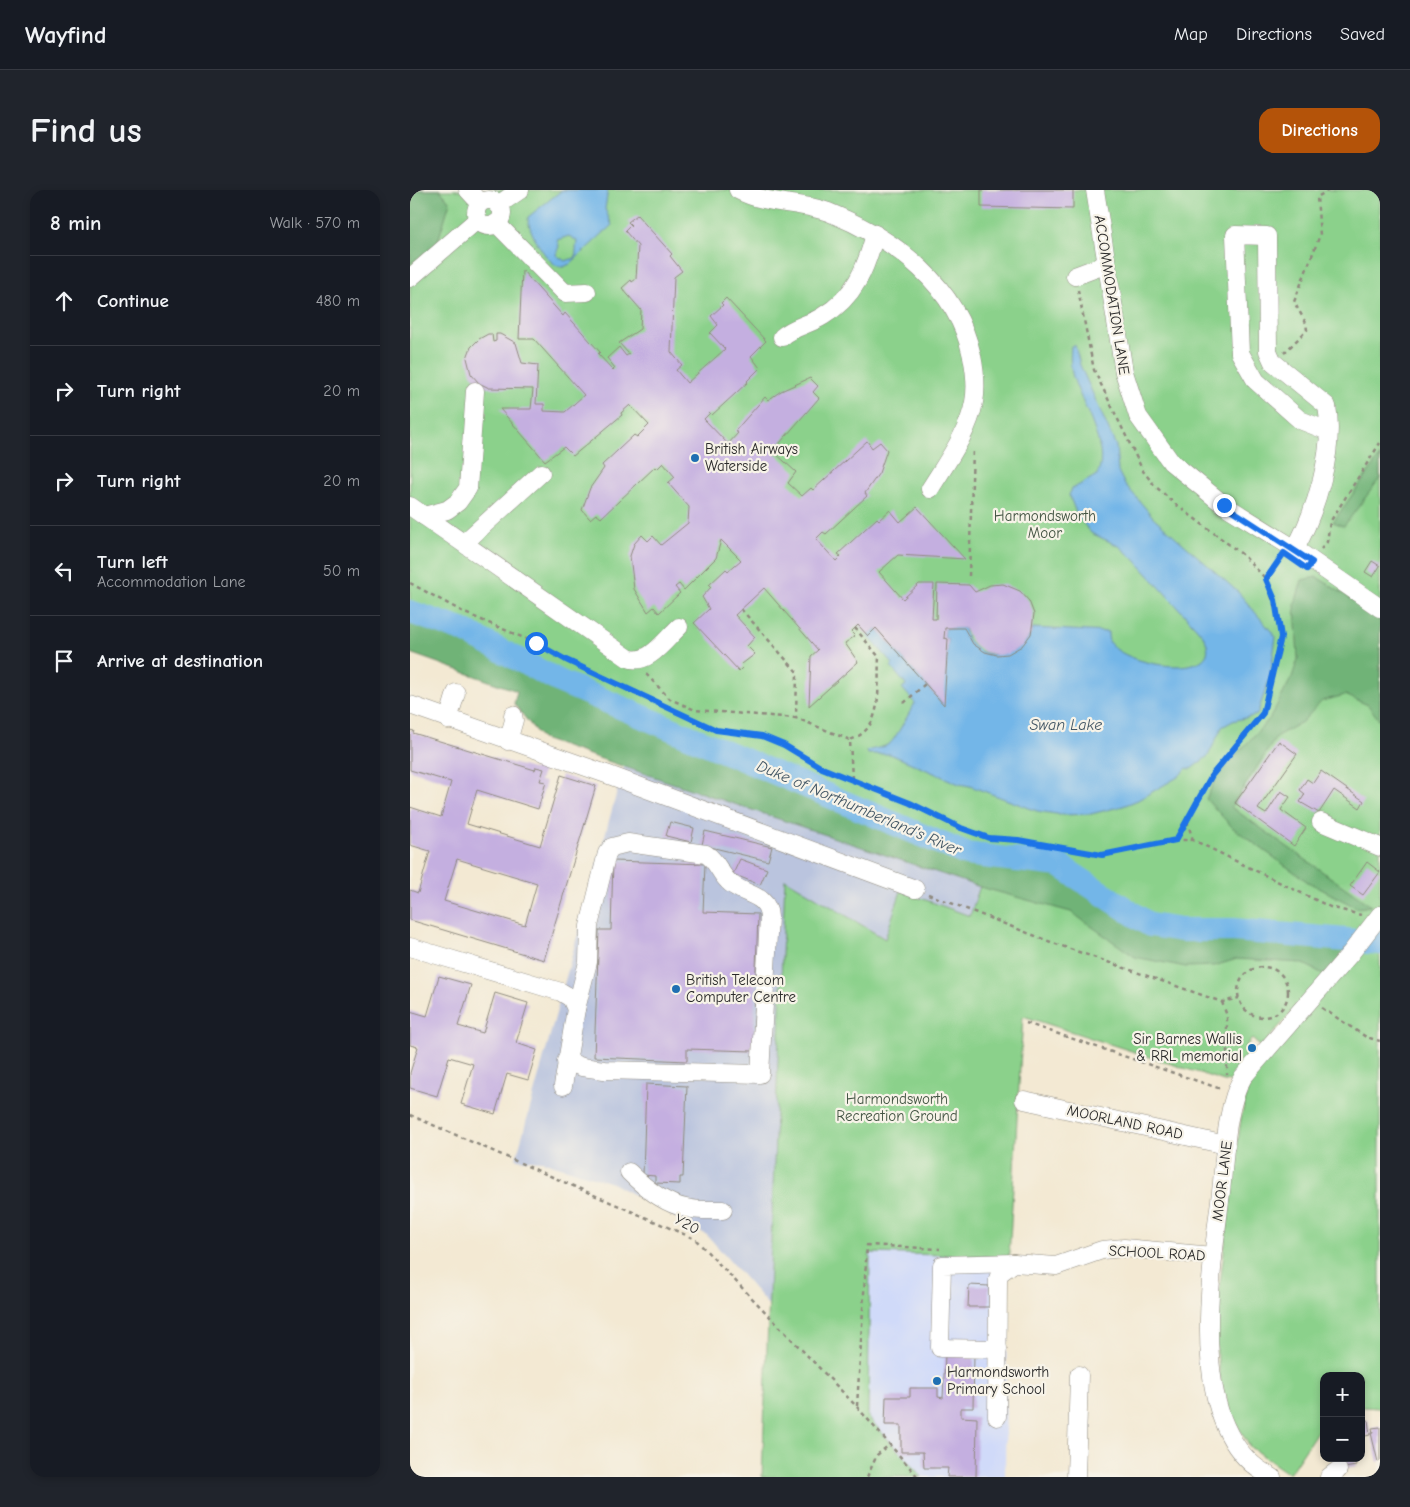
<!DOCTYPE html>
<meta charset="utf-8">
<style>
:root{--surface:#171b24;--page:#20242c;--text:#f1f3f6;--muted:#9ea1a6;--line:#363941;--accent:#b45309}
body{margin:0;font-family:"Comic Neue",sans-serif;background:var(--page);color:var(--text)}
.controls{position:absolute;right:15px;bottom:15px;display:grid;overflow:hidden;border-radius:10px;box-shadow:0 2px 8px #0003}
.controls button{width:45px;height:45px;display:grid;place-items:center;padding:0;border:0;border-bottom:1px solid var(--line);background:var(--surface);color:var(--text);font:25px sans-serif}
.stop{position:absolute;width:15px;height:15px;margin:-11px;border:4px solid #1a73e8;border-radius:50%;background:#fff}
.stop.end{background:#1a73e8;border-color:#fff;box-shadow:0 1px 5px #0008}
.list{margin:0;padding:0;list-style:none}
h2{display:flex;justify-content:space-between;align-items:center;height:65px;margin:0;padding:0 20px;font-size:21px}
h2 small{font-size:16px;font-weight:400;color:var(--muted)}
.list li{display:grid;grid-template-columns:32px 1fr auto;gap:15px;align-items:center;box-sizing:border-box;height:90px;padding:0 20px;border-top:1px solid var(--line)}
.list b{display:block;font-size:19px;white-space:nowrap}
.list p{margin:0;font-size:16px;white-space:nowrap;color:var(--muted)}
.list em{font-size:16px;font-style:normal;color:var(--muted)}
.icon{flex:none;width:28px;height:28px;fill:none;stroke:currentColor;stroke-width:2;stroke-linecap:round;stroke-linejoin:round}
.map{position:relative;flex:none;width:970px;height:1287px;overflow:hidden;border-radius:15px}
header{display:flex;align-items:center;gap:30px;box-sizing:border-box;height:70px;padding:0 25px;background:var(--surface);border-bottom:1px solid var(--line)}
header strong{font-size:24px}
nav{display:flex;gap:28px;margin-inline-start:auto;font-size:18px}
.intro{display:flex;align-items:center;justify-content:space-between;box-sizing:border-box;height:120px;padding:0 30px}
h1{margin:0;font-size:35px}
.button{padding:12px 22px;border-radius:15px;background:var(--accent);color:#fff;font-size:18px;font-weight:700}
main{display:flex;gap:30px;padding:0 30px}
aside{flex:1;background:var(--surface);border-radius:15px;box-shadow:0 2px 8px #0003}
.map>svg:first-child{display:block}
.built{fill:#d0daf9}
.industrial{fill:#bac4de}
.green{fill:#8bd18b;stroke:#5b7e5b}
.forest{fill:#70b377;stroke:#4e6f51}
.water{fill:#73b6e8;stroke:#4f708a;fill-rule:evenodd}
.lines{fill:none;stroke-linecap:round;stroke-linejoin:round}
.river{stroke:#73b6e8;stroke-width:24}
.building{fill:#c4afe0;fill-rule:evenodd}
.minor-casing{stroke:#8f8a7f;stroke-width:19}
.path{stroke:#8f8a7f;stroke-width:2.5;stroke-dasharray:4 4;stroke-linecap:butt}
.minor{stroke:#fff;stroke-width:18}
.route{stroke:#1a73e8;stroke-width:6}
.poi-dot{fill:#1f6fb2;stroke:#f7f3e8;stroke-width:2}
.labels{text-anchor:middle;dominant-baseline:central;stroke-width:4.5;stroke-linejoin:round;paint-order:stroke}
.street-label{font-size:15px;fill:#2b2b2b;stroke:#f7f3e8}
.poi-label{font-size:15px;fill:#2b2b2b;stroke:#f7f3e8;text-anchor:start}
.park-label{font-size:15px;fill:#435443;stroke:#f7f3e8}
.water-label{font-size:16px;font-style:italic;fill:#415564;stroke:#f7f3e8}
</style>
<header>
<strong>Wayfind</strong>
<nav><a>Map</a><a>Directions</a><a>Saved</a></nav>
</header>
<div class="intro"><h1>Find us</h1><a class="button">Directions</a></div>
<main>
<aside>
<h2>8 min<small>Walk · 570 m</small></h2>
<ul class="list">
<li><svg class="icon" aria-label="ahead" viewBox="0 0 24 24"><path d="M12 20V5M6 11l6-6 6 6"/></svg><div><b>Continue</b></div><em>480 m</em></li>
<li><svg class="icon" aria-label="right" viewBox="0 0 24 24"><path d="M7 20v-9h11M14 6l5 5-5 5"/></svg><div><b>Turn right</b></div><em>20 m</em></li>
<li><svg class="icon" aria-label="right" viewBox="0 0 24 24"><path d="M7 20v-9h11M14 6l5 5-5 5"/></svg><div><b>Turn right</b></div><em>20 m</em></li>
<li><svg class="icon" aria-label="left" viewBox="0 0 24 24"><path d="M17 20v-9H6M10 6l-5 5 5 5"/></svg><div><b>Turn left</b><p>Accommodation Lane</p></div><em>50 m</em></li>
<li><svg class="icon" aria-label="arrive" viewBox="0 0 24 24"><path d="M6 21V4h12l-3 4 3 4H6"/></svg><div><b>Arrive at destination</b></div></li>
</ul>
</aside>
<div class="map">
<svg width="970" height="1287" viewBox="0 0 970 1287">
<rect width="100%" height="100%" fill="#f7f3e8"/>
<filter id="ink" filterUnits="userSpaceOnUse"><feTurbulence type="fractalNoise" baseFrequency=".02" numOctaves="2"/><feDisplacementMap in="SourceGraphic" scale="10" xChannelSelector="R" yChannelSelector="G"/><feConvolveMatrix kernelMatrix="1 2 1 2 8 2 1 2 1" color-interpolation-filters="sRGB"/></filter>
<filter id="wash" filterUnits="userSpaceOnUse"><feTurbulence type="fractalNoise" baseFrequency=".0096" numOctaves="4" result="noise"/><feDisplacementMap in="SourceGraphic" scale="20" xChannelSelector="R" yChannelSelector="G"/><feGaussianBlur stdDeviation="1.12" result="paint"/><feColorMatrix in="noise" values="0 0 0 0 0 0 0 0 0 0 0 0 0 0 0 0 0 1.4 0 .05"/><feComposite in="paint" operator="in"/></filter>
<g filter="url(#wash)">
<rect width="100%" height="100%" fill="#f3e9d3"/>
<path class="built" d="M460 1063 599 1067 597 1097 595 1287H512L458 1227Z"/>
<path class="industrial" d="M214 576 570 697 560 726 476 749 375 690 359 1116 297 1045 202 993 132 971 106 969Z"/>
<g class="green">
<path d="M0 0H970V1218L951 1217V1186H914V1231L879 1284 840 1257 823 1228 811 1194 804 1140 831 928 838 899 849 878 953 753 824 740H771L740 735 649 675 556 664 151 492 52 440 0 422Z"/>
<path d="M578 672 646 682 737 741 761 745 940 757 851 857 842 849 835 857 843 865 822 891H814L613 826 599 1067 460 1063 458 1227 512 1287H352L375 689 475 749 491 701 560 726Z"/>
</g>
<g class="forest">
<path d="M0 0H30L40 12 27 54 0 74Z"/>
<path d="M970 266V288L934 336 923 332Z"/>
<path d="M907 387 970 428V531L958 515 935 505 912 511 892 532 867 546 821 617 961 716 947 718 898 692 823 638 796 609 807 586 860 528 882 487 888 469 885 414 892 390Z"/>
<path d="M0 427 50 445 150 497 555 668 646 682 737 741 761 745 940 757 915 785 892 773 827 769 804 776 776 777 725 767 661 722 570 697 132 549 104 514 107 501 0 463Z"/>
</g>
<g class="water">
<path d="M152 0H198L195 19 202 35 160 74C157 75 155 77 152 77 138 77 117 39 118 27ZM159 46 167 51C166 55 166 66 165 68L155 71 146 65 149 56 147 50Z"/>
<path d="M665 155 670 175 706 256 708 281 714 293 743 327 828 402 866 447 860 487 847 525 823 531 812 537 798 566 781 579 777 578 768 587 728 610 713 616 681 624 653 625 627 621 560 596 549 594 480 564H458L457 561C464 558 478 558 483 550 490 540 498 525 505 513L492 498 496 495 481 477 483 474 458 446 466 438 533 514 538 449 534 448 535 438H554C560 475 612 472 623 438L698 442C698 445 698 450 700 453 717 478 823 492 792 444L723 368 709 356 681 343 667 325 659 305 662 299 687 285C701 259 671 213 663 187 660 177 660 166 661 156Z"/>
</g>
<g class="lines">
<path class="river" d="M0 422 52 440 151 492 556 664 649 675 740 735 771 740H824L970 753"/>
</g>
<g id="blocks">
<g class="building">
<path d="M571 0H663V19L571 17Z"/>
<path d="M227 25 262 64 260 66 272 81 264 87 261 162 272 175 266 180 277 193 315 159 300 143 308 135 301 126 313 115 311 113 316 108 356 151 341 166 350 178 337 191 338 192 302 225 300 223 294 229 318 254 328 243 325 241 355 207 358 210 371 201 400 188 408 196 403 202 409 208 363 261 386 282 378 293 392 306 401 298 403 300 457 251 462 258 470 252 477 260 469 283 455 303 457 306 416 344 413 342 406 349 426 371 431 366 428 364 467 328 469 330 480 320 490 332 507 317 555 369 488 365 469 382 493 409 509 394H524L522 429H526L527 394 559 395 565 402 580 395 593 394 610 401 619 411 624 424 621 444 612 456 598 464 587 465 575 462 563 454 554 438H535L534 448 538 449 534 515 466 438 458 446 448 435 441 442 445 446 435 453 448 472 399 516 401 466 408 460 354 398 325 425 345 447 337 456 345 464 332 474 334 476 329 481 284 433 299 419 292 407 301 397 299 395 316 379 318 381 331 370 311 350 306 368 274 400 269 394 265 397 270 403 249 423 244 417 238 422 224 399 220 366 224 354 232 345 238 351 243 346 251 355 278 333 279 317 258 293 265 287 253 273 247 279 245 277 191 328 186 324 180 329 172 320 180 298 194 278 192 275 224 245 227 247 239 235 220 215 211 223 212 225 163 266 154 257 135 271 90 219H121L123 199 79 198 69 193 61 184 57 168 61 157 69 149 78 144H82L83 152 86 151V144H90L106 153 112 173 128 175 126 214H134V221L155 222 174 205 124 149H109L112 80 153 126 155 123 190 162 188 164 203 180 205 178 197 168 209 157 216 166 219 164 209 153 230 139 231 120 212 98 221 90 222 92 226 89 228 56 215 41 221 35 218 32Z"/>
<path d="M962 371 970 376 963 387 955 382Z"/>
<path d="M0 540 4 541 3 543 125 580 126 577 134 579 130 591 136 592 128 619 67 600 57 634 130 656 151 585 186 596 134 770 0 730V700L8 703 20 661 0 655V617L31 627 41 592 0 580ZM47 669 127 693 115 735 34 711Z"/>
<path d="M869 551 887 564 848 619 856 624 871 601 880 607 871 620 896 638 884 656 825 613Z"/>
<path d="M911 581 954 611 950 618 924 600 909 623 890 612 895 604 890 600 897 589 903 593Z"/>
<path d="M260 632 284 638 281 652 256 646Z"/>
<path d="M295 641 362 657 358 671 292 655Z"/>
<path d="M330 669 357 679 350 695 323 684Z"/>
<path d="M203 671 295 674 293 722 348 724 343 861 277 859V871L184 867 189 740H201Z"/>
<path d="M957 672 970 682 953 705 940 696Z"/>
<path d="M29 786 61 795 48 836 73 843 85 803 118 813 106 853 127 860 118 890 97 884 85 924 51 914 63 874 39 867 27 906 0 898V883L8 857 0 855V821L17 826Z"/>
<path d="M236 894 277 896 273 987H270V994L245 993V986L233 985Z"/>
<path d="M559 1095 579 1096V1117H558Z"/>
<path d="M535 1165H564L563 1218H551V1227L567 1228 566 1287H537L538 1278H514L513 1262H491V1235H475L476 1207H500V1198H528V1207L533 1208Z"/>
<path d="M958 1230 960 1245 951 1247V1231Z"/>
<path d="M970 1237V1271L968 1272 961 1243H963L962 1238Z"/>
<path d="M932 1268H945L946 1276 934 1278Z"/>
</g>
</g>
</g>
<g filter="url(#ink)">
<use href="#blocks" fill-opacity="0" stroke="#8f8a7f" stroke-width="1"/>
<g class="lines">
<defs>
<g id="minor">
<path d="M58 0 70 13"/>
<path d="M328 0C358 16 393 11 423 24 486 50 547 96 562 166 565 181 567 197 564 212 559 242 536 273 520 299"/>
<path d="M685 0 714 182 728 226 761 272 814 315 885 359 970 418"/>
<circle cx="79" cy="23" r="13"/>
<path d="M88 15 110 0"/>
<path d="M86 33 155 103 177 102"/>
<path d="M665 86 697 74"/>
<path d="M0 88 68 29"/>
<path d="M372 147C384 136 399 135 413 126 445 107 456 78 465 44"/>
<path d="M0 316 218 468C238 476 255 450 269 437"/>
<path d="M14 326 37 320 48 312 58 298 65 201"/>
<path d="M54 353 131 283"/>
<path d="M885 359C906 321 925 260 917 216L863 172 858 161 857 46 825 45 830 163 846 191 890 230 918 241"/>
<path d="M0 515 199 585 505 699"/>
<path d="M38 530 46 503"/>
<path d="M98 551 104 530 103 525"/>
<path d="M911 632 970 657"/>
<path d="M0 757 151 802 161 808 166 819 153 896"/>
<path d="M156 871 172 877 194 880 350 884 359 727C358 702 332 706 318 691 309 682 307 671 296 664L218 653 202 657 197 663 179 736 178 772 166 819"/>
<path d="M614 910 816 955"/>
<path d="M219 982C234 997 255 1014 276 1018 288 1021 301 1020 313 1020"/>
<path d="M588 1159 530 1158 532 1075 604 1073 646 1076 692 1060 714 1058 803 1066"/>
<path d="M587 1227 588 1089 590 1083 604 1073"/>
<path d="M666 1287 669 1185"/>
<path d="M862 1287C772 1244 802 1080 811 1002 815 967 815 917 833 887L940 764 970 725"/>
<path d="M919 1287 928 1280"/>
</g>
</defs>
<use href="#minor" class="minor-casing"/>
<g class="path">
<path d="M668 100 684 180 733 281 745 296 764 313 833 365 856 389 869 428 871 447 868 466 853 523 801 585 766 650"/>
<path d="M874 163 897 140 896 133 884 112 910 45 907 7 919 0"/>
<path d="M911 359 917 352 920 332 970 253"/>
<path d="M559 386 563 259"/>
<path d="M856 389 871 368"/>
<path d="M0 393 55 423 126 453 156 470 306 540 352 546 374 555 412 578 500 613 551 638 579 648 608 650 692 665 766 650H783L920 717 951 725"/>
<path d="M331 419 387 482 386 528 440 550"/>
<path d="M236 484 260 509 285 520 386 528"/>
<path d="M494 513 515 494"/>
<path d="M442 589 440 550C475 538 467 497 469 467L445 438"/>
<path d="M777 631 783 650"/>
<path d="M518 704 646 754 812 812 829 808"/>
<circle cx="853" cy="802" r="25"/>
<path d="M812 812 817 826V885"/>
<path d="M912 818 956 847 970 851"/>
<path d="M616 833 811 899"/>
<path d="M0 925 285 1049 447 1217 508 1287"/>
<path d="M447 1216 457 1055 530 1059"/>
<path d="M457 1287 467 1265 479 1255"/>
</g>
<use href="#minor" class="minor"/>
</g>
</g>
<g class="lines" filter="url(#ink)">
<path class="route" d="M126 453 156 470 306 540 352 546 374 555 412 578 500 613 551 638 579 648 608 650 692 665 766 650 802 585 853 523 871 447 865 410 856 389 874 363 897 379 902 372 814 315"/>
</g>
<g class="poi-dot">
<circle cx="285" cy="268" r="5"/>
<circle cx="266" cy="799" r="5"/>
<circle cx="842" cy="858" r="5"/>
<circle cx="527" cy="1191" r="5"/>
</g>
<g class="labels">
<g class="street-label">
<text transform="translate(702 105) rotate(81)">ACCOMMODATION LANE</text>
<text transform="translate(715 932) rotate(12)">MOORLAND ROAD</text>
<text transform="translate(812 991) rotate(-83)">MOOR LANE</text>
<text transform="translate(277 1034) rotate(28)">Y20</text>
<text transform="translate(747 1063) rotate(3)">SCHOOL ROAD</text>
</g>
<g class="poi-label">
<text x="295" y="259">British Airways<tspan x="295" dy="17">Waterside</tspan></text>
<text x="276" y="790">British Telecom<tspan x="276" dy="17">Computer Centre</tspan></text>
<text x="832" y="849" text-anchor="end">Sir Barnes Wallis<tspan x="832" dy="17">&amp; RRL memorial</tspan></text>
<text x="537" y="1182">Harmondsworth<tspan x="537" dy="17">Primary School</tspan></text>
</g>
<g class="park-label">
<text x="635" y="326">Harmondsworth<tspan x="635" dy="17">Moor</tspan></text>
<text x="487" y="909">Harmondsworth<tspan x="487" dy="17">Recreation Ground</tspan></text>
</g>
<g class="water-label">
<text x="656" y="535">Swan Lake</text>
<text transform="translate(449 618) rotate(23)">Duke of Northumberland's River</text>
</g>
</g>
</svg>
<div class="controls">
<button>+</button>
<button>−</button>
</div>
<div class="stop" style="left:126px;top:453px"></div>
<div class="stop end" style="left:814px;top:315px"></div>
</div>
</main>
